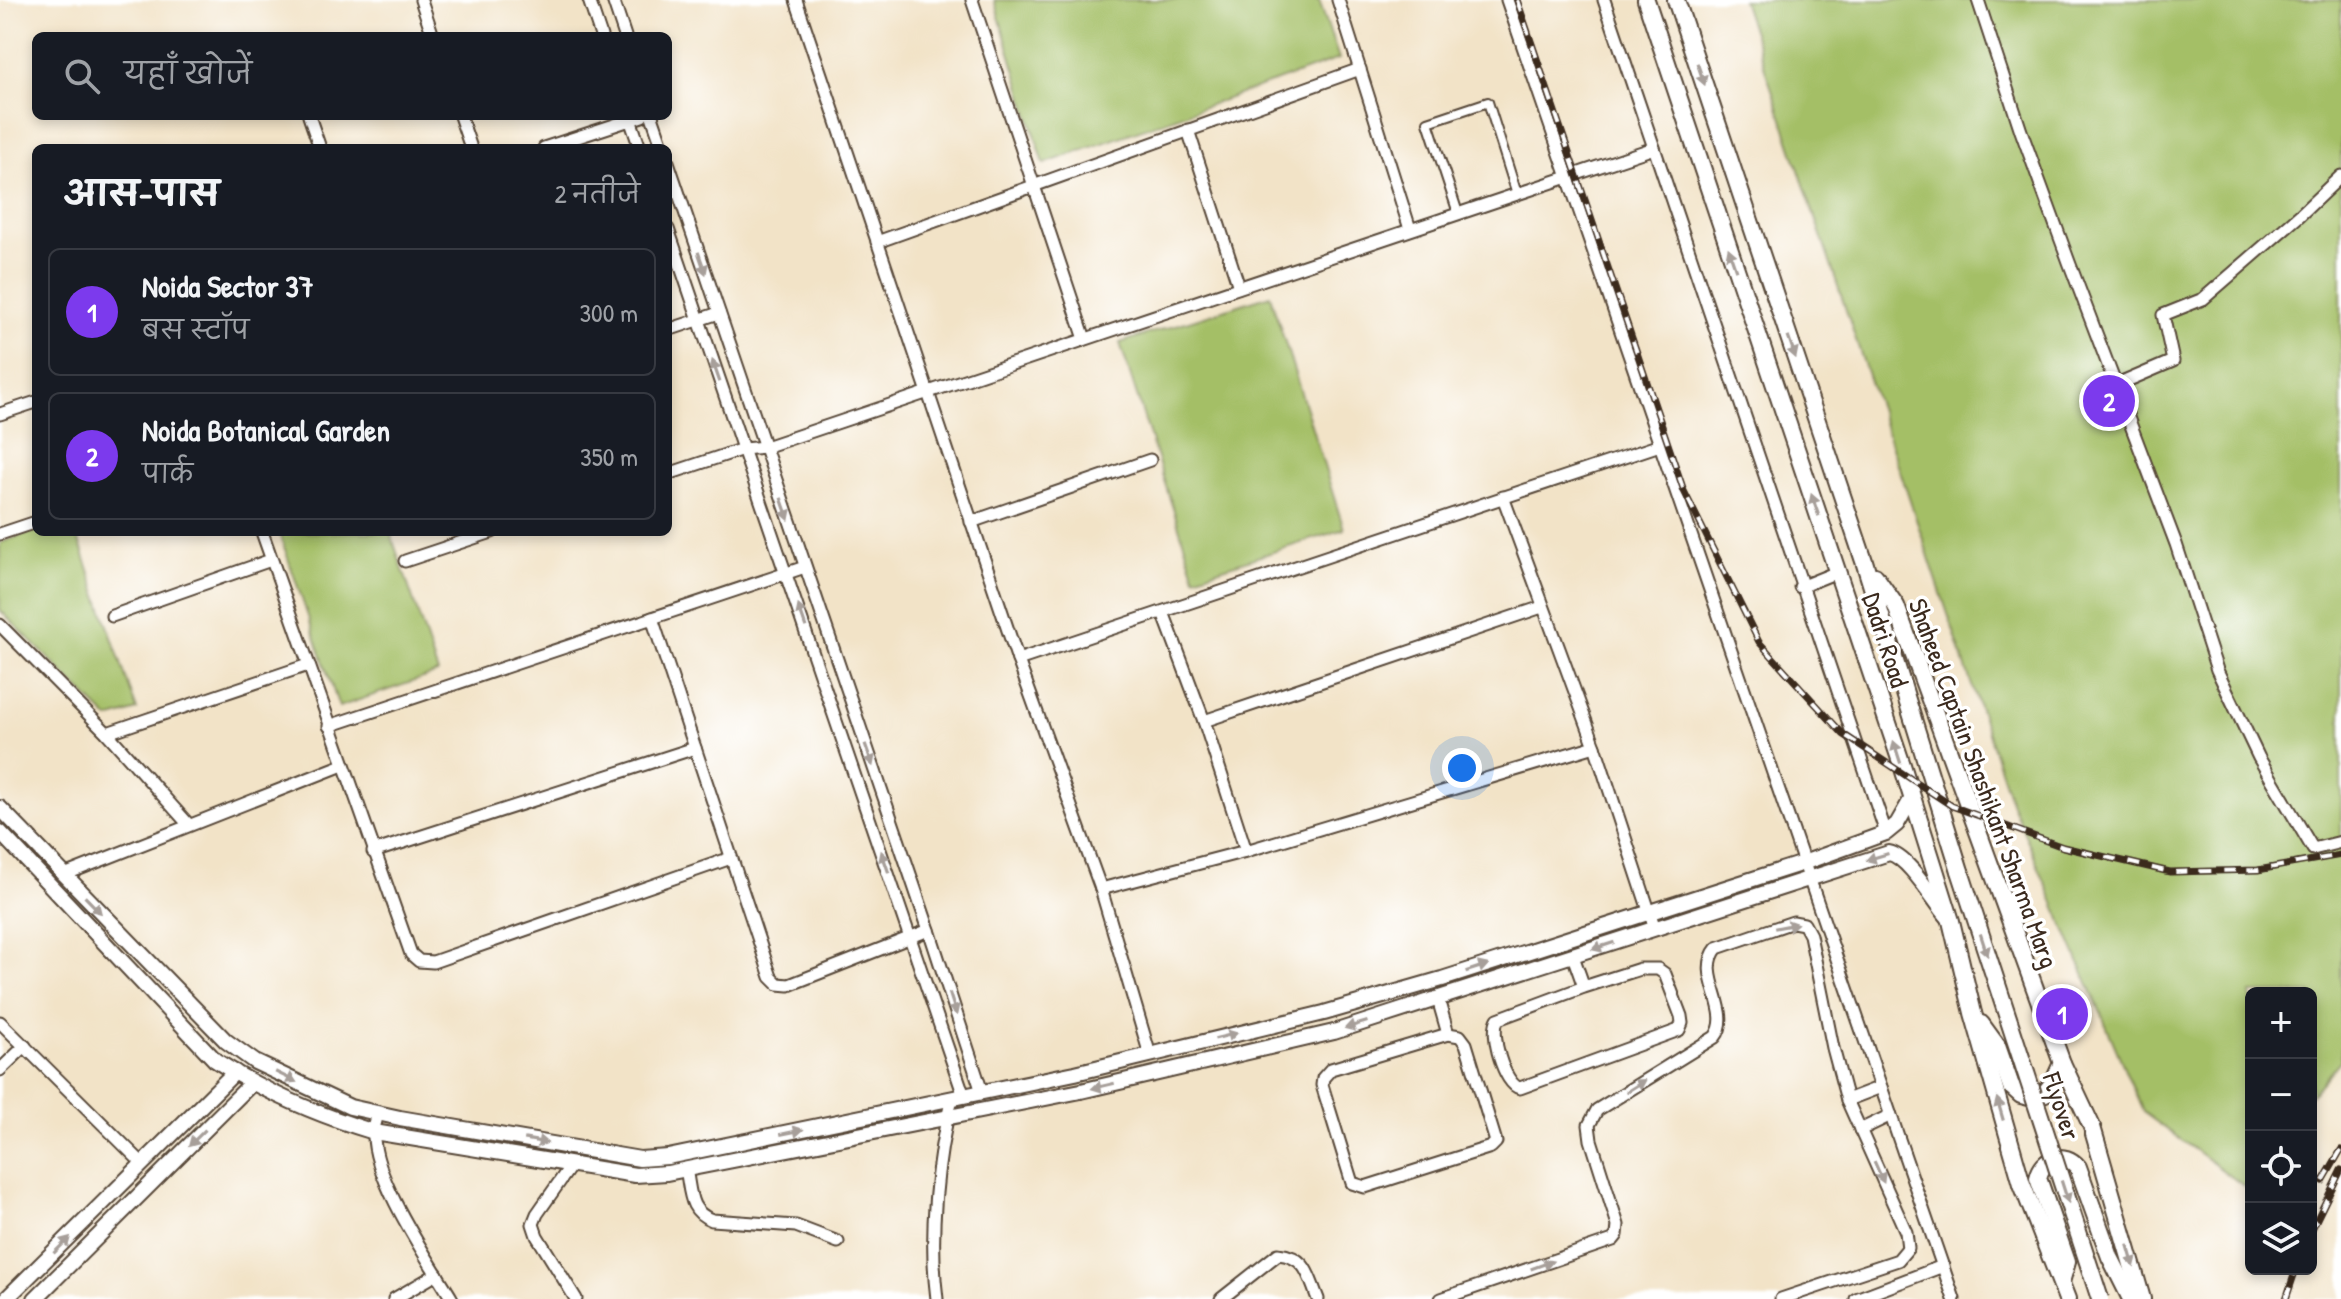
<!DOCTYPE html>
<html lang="hi">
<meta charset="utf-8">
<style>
:root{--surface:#171b24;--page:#20242c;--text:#f1f3f6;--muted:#9ea1a6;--line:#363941;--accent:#7c3aed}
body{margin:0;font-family:"Patrick Hand","Playpen Sans Deva",sans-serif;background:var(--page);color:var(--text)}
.controls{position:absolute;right:24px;bottom:24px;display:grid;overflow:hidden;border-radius:12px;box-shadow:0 4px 12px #0003}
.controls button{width:72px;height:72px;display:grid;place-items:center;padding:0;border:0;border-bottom:2px solid var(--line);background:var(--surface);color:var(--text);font:40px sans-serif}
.you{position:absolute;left:1462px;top:768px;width:28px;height:28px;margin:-20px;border:6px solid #fff;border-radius:50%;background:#1a73e8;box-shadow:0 0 0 12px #1a73e833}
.badge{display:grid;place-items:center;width:52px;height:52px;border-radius:50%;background:var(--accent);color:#fff;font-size:26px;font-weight:700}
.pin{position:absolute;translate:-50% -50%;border:4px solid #fff;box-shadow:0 2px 8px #0006}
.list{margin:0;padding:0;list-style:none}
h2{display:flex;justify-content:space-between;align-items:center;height:104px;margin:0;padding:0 32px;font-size:34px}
h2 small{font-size:26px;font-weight:400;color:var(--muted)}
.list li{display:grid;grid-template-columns:52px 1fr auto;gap:24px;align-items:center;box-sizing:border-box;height:128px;margin:0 16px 16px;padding:0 16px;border:2px solid var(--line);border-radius:12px}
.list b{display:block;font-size:30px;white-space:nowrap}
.list p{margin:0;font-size:26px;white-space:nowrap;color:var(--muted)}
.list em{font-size:26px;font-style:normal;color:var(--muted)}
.icon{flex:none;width:44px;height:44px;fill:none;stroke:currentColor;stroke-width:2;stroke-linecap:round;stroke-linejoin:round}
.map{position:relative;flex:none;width:2341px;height:1299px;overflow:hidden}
.search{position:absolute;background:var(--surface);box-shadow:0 4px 12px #0003;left:32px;top:32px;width:640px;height:88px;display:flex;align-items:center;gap:20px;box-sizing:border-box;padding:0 28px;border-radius:12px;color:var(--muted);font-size:30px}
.panel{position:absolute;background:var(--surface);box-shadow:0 4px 12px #0003;left:32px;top:144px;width:640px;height:392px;border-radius:12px}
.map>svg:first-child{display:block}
.green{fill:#a4bf66;stroke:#707442;stroke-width:2}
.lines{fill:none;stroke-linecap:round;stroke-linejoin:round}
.pedestrian-casing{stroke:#564637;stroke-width:12}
.minor-casing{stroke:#564637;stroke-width:15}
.tertiary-casing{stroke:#564637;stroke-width:18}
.secondary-casing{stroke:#564637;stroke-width:20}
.pedestrian{stroke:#fff;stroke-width:8}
.minor{stroke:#fff;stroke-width:11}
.tertiary{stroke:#fff;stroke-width:14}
.secondary{stroke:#fff;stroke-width:16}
.rail-casing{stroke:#3b2a1e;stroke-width:7}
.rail{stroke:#fff;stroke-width:4;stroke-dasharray:12;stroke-linecap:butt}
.secondary-bridge-casing{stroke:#564637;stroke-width:20;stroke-linecap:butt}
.secondary-bridge{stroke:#fff;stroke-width:16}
.oneway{fill:#a79f9a}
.labels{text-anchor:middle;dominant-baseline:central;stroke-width:7;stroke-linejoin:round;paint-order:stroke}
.street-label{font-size:26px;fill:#3b2a1e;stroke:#fff}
</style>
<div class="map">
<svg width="2341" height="1299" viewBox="0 0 2341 1299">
<rect width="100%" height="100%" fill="#fff"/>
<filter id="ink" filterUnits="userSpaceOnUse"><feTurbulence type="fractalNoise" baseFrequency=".0125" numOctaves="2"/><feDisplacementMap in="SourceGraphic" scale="16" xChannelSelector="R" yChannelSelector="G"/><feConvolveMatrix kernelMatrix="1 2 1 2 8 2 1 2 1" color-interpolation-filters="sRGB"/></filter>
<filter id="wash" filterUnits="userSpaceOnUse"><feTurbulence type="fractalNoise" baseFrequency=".006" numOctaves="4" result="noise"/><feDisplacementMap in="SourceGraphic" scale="32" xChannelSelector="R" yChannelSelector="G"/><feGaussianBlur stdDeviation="1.8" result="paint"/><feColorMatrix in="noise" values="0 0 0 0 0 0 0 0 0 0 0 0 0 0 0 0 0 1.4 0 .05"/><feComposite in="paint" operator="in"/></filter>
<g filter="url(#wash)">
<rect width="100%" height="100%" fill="#f2e3c7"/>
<g class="green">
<path d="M994 0H1319L1339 59 1044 164Z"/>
<path d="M1742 0H2341V1060L2311 1095V993H2251V1191L2143 1112 2011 802Z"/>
<path d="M1270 295 1344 529 1195 577 1120 343Z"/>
<path d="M36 530 76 532 137 710 109 719 0 610V543Z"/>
<path d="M279 532H390L438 673 339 707Z"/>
</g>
</g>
<g filter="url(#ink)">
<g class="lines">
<defs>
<path id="pedestrian" d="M1458 213 1428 122 1488 102 1517 194"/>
<g id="minor">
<path d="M421 0 433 36"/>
<path d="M589 0 601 36"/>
<path d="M613 0 625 36"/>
<path d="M796 0 1018 660 1101 889 1150 1055"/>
<path d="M972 0 1085 339"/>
<path d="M1338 0 1410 229"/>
<path d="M1507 0 1954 1299"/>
<path d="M1604 0 1886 833"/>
<path d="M1978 0 2021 131 2069 262 2176 544 2217 670 2259 758 2313 849 2341 842"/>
<path d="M309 116 320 148"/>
<path d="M460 116 471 148"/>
<path d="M629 116 640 148"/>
<path d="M652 116 663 148"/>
<path d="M1188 130 1239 287"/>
<path d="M544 148 642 116"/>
<path d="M668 162 929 930 982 1092"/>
<path d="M668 229 964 1096"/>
<path d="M877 242 1360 69"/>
<path d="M668 330 719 313"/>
<path d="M2117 385 2173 361 2163 315 2203 299 2300 215 2341 176"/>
<path d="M0 414 36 402"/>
<path d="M668 474 743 449 765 447 1654 148"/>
<path d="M1503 497 1595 746 1655 929"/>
<path d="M971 522 1150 460"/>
<path d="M262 532 411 954 419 961 433 962 731 858"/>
<path d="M0 534 36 522"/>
<path d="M405 561 492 532"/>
<path d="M1800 587 1837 572"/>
<path d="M1163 612 1204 721 1246 851"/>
<path d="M112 616 271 560"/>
<path d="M652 618 771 977 778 984 789 985 929 930"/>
<path d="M0 625 107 733 189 825"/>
<path d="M1018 660 1660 445"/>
<path d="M1204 721 1542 607"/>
<path d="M329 726 805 567"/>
<path d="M107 733 308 665"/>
<path d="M373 852 695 748"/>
<path d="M64 875 343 765"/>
<path d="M1101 889 1246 851 1595 746"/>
<path d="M1573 956 1584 987 1640 969H1658L1665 974 1681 1016 1682 1023 1679 1030 1520 1088C1504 1085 1489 1033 1498 1019L1584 987"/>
<path d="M1438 999 1448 1034"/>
<path d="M0 1022 143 1164"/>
<path d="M1448 1034 1460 1036 1466 1044 1496 1142 1491 1147 1365 1187 1352 1183 1322 1085 1323 1078 1331 1069Z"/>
<path d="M0 1070 25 1046"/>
<path d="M1847 1100 1881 1087"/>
<path d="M378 1113C377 1119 374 1126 374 1131 371 1177 428 1259 452 1299"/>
<path d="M1860 1130 1891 1115"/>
<path d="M572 1164 537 1214 533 1224 537 1236 576 1299"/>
<path d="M686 1169C691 1192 688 1211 712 1220L796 1226 838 1242"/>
<path d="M394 1299 437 1274"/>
<path d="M937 1299C929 1237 936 1159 952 1098"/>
<path d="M1221 1299 1278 1254C1307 1257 1308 1275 1318 1299"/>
<path d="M1441 1299 1613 1240 1617 1235 1618 1225 1591 1140 1589 1125 1597 1110 1715 1037C1735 1011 1695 975 1717 948L1793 922 1804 924 1810 935 1833 1048 1847 1100 1906 1232 1908 1248 1898 1260 1781 1299"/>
<path d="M1856 1299 1943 1266"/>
</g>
<g id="tertiary">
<path d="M0 808 226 1041 255 1062 350 1107 400 1118 640 1159 668 1157 1075 1073 1324 1013 1442 979 1803 863 1886 833 1897 824 1912 798"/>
<path d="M0 832 215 1060C264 1092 318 1115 374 1132L635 1175 667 1173 1081 1091 1334 1032 1889 853C1909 857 1934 901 1948 917"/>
<path d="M6 1299 235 1072"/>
<path d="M35 1299 252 1083"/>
</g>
<g id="secondary">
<path d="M1646 0 1902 765 1951 921 1973 1013 2022 1184 2067 1299"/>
<path d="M1676 0 1864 561 1960 871"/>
<path d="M1875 576 1896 606 2062 1063 2092 1127 2142 1299"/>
<path d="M1981 1024 1997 1046 2011 1086 2021 1095 2033 1098 2045 1093 2053 1083 2062 1063"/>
<path d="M2061 1282 2067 1262 2038 1178C2043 1157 2064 1151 2078 1167L2110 1257 2131 1299"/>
</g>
</defs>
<use href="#pedestrian" class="pedestrian-casing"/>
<use href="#minor" class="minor-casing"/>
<use href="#tertiary" class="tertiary-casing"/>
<use href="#secondary" class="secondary-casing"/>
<use href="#pedestrian" class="pedestrian"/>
<use href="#minor" class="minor"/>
<use href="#tertiary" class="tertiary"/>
<use href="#secondary" class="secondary"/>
<defs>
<g id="rail">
<path d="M1517 0 1684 491 1759 642 1843 734 1952 806 2063 847 2170 872 2258 870 2341 855"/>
<path d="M2323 1181 2341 1150"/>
<path d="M2311 1231 2341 1170"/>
<path d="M2286 1299 2296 1269"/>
</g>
</defs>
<use href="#rail" class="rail-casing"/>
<use href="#rail" class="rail"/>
<defs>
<path id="secondary-bridge" d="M1960 871 2100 1299"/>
</defs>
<use href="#secondary-bridge" class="secondary-bridge-casing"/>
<use href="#secondary-bridge" class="secondary-bridge"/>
</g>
<defs><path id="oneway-solid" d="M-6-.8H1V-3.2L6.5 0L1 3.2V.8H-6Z" transform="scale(2)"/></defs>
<g class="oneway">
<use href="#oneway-solid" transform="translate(1701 74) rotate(71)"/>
<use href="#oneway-solid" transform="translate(1732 259) rotate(-109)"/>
<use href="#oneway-solid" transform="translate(702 263) rotate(71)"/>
<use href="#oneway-solid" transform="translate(1792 347) rotate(71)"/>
<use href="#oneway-solid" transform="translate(716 371) rotate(-109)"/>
<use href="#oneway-solid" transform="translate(1815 505) rotate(-109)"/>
<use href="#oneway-solid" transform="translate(785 509) rotate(71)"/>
<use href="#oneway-solid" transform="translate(802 616) rotate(-109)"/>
<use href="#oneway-solid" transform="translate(1897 752) rotate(-108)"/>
<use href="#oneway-solid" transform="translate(869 755) rotate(71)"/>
<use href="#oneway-solid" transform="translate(1877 857) rotate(163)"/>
<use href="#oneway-solid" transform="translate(885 862) rotate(-109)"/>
<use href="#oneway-solid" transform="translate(93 905) rotate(46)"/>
<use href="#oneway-solid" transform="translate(1786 926) rotate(-11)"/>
<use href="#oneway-solid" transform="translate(1984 945) rotate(72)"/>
<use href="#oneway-solid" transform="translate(1603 946) rotate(162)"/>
<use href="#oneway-solid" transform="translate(1477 968) rotate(-18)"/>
<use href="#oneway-solid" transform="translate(953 1004) rotate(72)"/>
<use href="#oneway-solid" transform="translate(1356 1025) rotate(163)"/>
<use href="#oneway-solid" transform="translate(1226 1036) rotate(-14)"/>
<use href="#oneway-solid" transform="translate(286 1077) rotate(26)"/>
<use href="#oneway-solid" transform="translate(1103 1086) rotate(167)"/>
<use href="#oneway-solid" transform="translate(1636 1086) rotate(-32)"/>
<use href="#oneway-solid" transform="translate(2000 1109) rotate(-106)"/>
<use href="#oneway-solid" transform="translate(792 1132) rotate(-12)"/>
<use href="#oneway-solid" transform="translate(197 1138) rotate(135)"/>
<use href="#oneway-solid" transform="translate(536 1141) rotate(10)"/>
<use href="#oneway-solid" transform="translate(1879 1172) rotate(66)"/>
<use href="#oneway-solid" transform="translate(2065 1192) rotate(72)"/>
<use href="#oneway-solid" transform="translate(62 1245) rotate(-45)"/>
<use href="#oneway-solid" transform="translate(2131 1256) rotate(74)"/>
<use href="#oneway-solid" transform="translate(1542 1265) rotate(-19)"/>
</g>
</g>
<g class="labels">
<g class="street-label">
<text transform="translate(1886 640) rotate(72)">Dadri Road</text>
<text transform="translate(1984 783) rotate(70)">Shaheed Captain Shashikant Sharma Marg</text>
<text transform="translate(2062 1106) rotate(72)">Flyover</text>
</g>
</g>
</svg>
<div class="controls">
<button>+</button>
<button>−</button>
<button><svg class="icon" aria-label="locate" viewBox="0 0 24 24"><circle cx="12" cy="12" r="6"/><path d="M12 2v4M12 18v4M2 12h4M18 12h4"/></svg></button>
<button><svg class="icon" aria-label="layers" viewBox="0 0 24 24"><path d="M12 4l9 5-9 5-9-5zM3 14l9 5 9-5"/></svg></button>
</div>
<div class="you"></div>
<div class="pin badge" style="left:2062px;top:1014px">1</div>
<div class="pin badge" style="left:2109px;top:401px">2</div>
<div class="search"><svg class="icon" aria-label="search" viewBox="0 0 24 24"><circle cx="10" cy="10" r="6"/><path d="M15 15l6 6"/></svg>यहाँ खोजें</div>
<section class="panel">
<h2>आस-पास<small>2 नतीजे</small></h2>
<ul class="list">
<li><span class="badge">1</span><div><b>Noida Sector 37</b><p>बस स्टॉप</p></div><em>300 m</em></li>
<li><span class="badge">2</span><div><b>Noida Botanical Garden</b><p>पार्क</p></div><em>350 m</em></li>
</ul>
</section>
</div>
